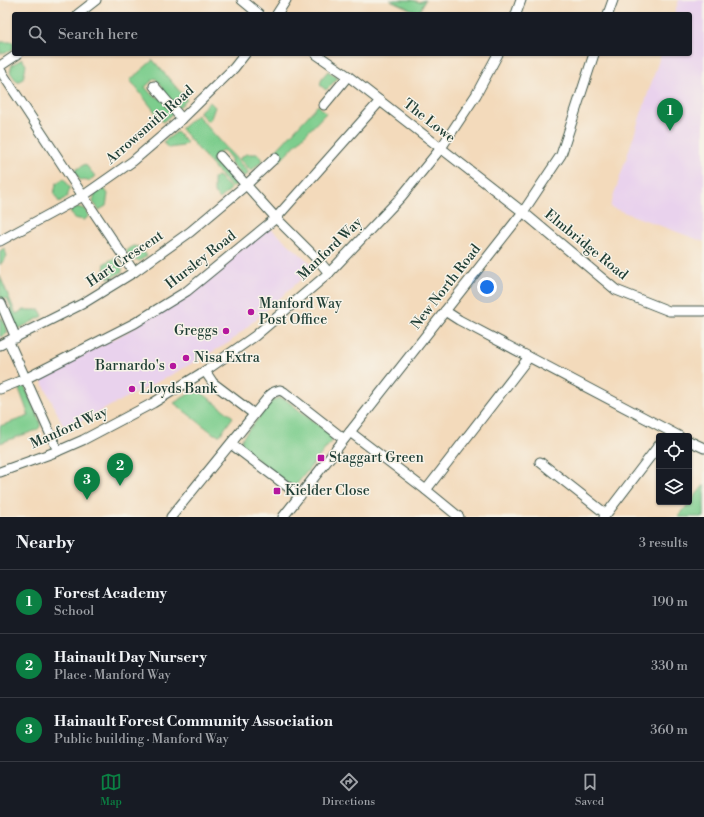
<!DOCTYPE html>
<meta charset="utf-8">
<style>
:root{--surface:#171b24;--page:#242831;--text:#f1f3f6;--muted:#9ea1a6;--line:#363941;--accent:#0b8043}
body{margin:0;font-family:"Libre Bodoni",serif;background:var(--page);color:var(--text)}
.controls{position:absolute;right:12px;bottom:12px;display:grid;overflow:hidden;border-radius:4px;box-shadow:0 1px 3px #0004}
.controls button{width:36px;height:36px;display:grid;place-items:center;padding:0;border:0;border-bottom:1px solid var(--line);background:var(--surface);color:var(--text);font:20px sans-serif}
.you{position:absolute;left:487px;top:287px;width:14px;height:14px;margin:-10px;border:3px solid #fff;border-radius:50%;background:#1a73e8;box-shadow:0 0 0 6px #1a73e833}
.badge{display:grid;place-items:center;width:26px;height:26px;border-radius:50%;background:var(--accent);color:#fff;font-size:13px;font-weight:700}
.pin{position:absolute;translate:-50% -33px;filter:drop-shadow(0 1px 2px #0008)}
.pin::after{content:'';position:absolute;top:21px;width:14px;height:12px;background:inherit;clip-path:polygon(0 0,100% 0,50% 100%)}
.list{margin:0;padding:0;list-style:none}
h2{display:flex;justify-content:space-between;align-items:center;height:52px;margin:0;padding:0 16px;font-size:17px}
h2 small{font-size:13px;font-weight:400;color:var(--muted)}
.list li{display:grid;grid-template-columns:26px 1fr auto;gap:12px;align-items:center;box-sizing:border-box;height:64px;padding:0 16px;border-top:1px solid var(--line)}
.list b{display:block;font-size:15px;white-space:nowrap}
.list p{margin:0;font-size:13px;white-space:nowrap;color:var(--muted)}
.list em{font-size:13px;font-style:normal;color:var(--muted)}
.icon{flex:none;width:22px;height:22px;fill:none;stroke:currentColor;stroke-width:2;stroke-linecap:round;stroke-linejoin:round}
.map{position:relative;flex:none;width:704px;height:517px;overflow:hidden}
.search{position:absolute;background:var(--surface);box-shadow:0 1px 3px #0004;left:12px;right:12px;top:12px;height:44px;display:flex;align-items:center;gap:10px;box-sizing:border-box;padding:0 14px;border-radius:4px;color:var(--muted);font-size:15px}
.sheet{height:244px;background:var(--surface)}
nav{display:flex;justify-content:space-around;align-items:center;box-sizing:border-box;height:56px;border-top:1px solid var(--line);background:var(--surface);font-size:11px;color:var(--muted)}
nav a{display:grid;justify-items:center;gap:2px}
nav .on{color:var(--accent)}
.map>svg:first-child{display:block}
.built{fill:#e9d2ed}
.green{fill:#7dcd8d;stroke:#4e8560}
.lines{fill:none;stroke-linecap:round;stroke-linejoin:round}
.minor-casing{stroke:#3f5548;stroke-width:11}
.minor{stroke:#fff;stroke-width:9}
.poi-dot{fill:#b5179e;stroke:#f7f3e8;stroke-width:1.5}
.labels{text-anchor:middle;dominant-baseline:central;stroke-width:3;stroke-linejoin:round;paint-order:stroke}
.street-label{font-size:14px;fill:#1f3d34;stroke:#f7f3e8}
.poi-label{font-size:14px;fill:#1f3d34;stroke:#f7f3e8;text-anchor:start}
</style>
<div class="map">
<svg width="704" height="517" viewBox="0 0 704 517">
<rect width="100%" height="100%" fill="#f7f3e8"/>
<filter id="ink" filterUnits="userSpaceOnUse"><feTurbulence type="fractalNoise" baseFrequency=".025" numOctaves="2"/><feDisplacementMap in="SourceGraphic" scale="8" xChannelSelector="R" yChannelSelector="G"/><feConvolveMatrix kernelMatrix="1 2 1 2 8 2 1 2 1" color-interpolation-filters="sRGB"/></filter>
<filter id="wash" filterUnits="userSpaceOnUse"><feTurbulence type="fractalNoise" baseFrequency=".012" numOctaves="4" result="noise"/><feDisplacementMap in="SourceGraphic" scale="16" xChannelSelector="R" yChannelSelector="G"/><feGaussianBlur stdDeviation="0.9" result="paint"/><feColorMatrix in="noise" values="0 0 0 0 0 0 0 0 0 0 0 0 0 0 0 0 0 1.4 0 .05"/><feComposite in="paint" operator="in"/></filter>
<g filter="url(#wash)">
<rect width="100%" height="100%" fill="#f3dabb"/>
<g class="built">
<path d="M679 0H704V242L610 207 661 54H690V14H674Z"/>
<path d="M269 227 315 267 230 342 171 375 65 429 40 377 129 331Z"/>
</g>
<g class="green">
<path d="M390 0H411L419 2 425 0 419 13Z"/>
<path d="M0 42H13L14 48 6 53H0Z"/>
<path d="M22 59 26 65 23 79 17 82 10 72 12 65Z"/>
<path d="M153 60 187 100 178 108 164 91 163 87 155 78 145 87 152 95 160 98 173 113 163 122 130 80Z"/>
<path d="M328 71 338 78 326 90 320 85 322 78Z"/>
<path d="M210 102 215 107 211 118 208 122 199 112Z"/>
<path d="M318 105 326 113 280 161 273 154Z"/>
<path d="M197 115 249 173 243 177 231 163V159L223 149 212 160 220 168 225 169 237 183 232 188 181 129Z"/>
<path d="M177 132 187 142 183 146 168 148 163 142Z"/>
<path d="M246 154H258L263 160 251 171 239 159Z"/>
<path d="M85 164 95 176 89 181 80 180 74 171Z"/>
<path d="M218 176 231 189 220 199 214 193V178Z"/>
<path d="M64 178 70 188 67 197 59 202 54 194 56 184Z"/>
<path d="M104 188 108 194 106 206 99 210 93 202 95 193Z"/>
<path d="M77 207 85 209 89 216 84 220 74 218 70 211Z"/>
<path d="M133 246 140 247 147 256 139 261 131 259 126 251Z"/>
<path d="M4 248 7 256 0 265V251Z"/>
<path d="M116 257 122 266V272L109 279 104 271 105 263Z"/>
<path d="M0 276 16 314 23 310H40L43 316 18 329 15 328 9 315 12 310 7 298 0 300Z"/>
<path d="M0 317 3 319 8 333 0 337Z"/>
<path d="M20 385 25 387 40 422V427L37 430 0 443V426L29 416 18 386Z"/>
<path d="M197 389 233 417 220 435 214 434 174 403Z"/>
<path d="M278 398 286 400 328 433 332 439 331 442 296 485 288 484 243 448 241 442 243 437 272 401Z"/>
<path d="M704 485V517H678Z"/>
</g>
</g>
<g filter="url(#ink)">
<g class="lines">
<defs>
<g id="minor">
<path d="M242 0 259 14"/>
<path d="M78 14 96 0"/>
<path d="M277 14 286 0"/>
<path d="M516 14 521 0"/>
<path d="M608 14 613 0"/>
<path d="M316 54 348 76 523 212 616 290 669 311H704"/>
<path d="M0 66 18 54"/>
<path d="M0 70 83 196 134 272"/>
<path d="M154 86 182 119"/>
<path d="M324 105 348 76"/>
<path d="M220 156 276 218 319 261 329 273"/>
<path d="M0 241 83 196 133 161 182 119 234 68 245 54"/>
<path d="M1 303 16 338"/>
<path d="M445 311 459 320 679 436"/>
<path d="M9 342 58 451"/>
<path d="M0 345 82 304 134 272 190 232 246 185 275 158"/>
<path d="M205 371 213 383 254 414"/>
<path d="M0 389 25 379 135 323 187 291 276 218 380 101"/>
<path d="M350 432 426 490 459 517"/>
<path d="M689 441 704 448"/>
<path d="M231 444 300 496"/>
<path d="M540 462 606 514"/>
<path d="M0 472 58 451 83 440 153 403 205 371 255 336 329 273 401 197 441 148 476 95 498 54"/>
<path d="M426 490 529 357"/>
<path d="M171 517 270 395 274 392 280 390 284 392 344 439"/>
<path d="M283 517 523 212 561 155 594 54"/>
<path d="M604 517 659 445"/>
</g>
</defs>
<use href="#minor" class="minor-casing"/>
<use href="#minor" class="minor"/>
</g>
</g>
<g class="poi-dot">
<circle cx="251" cy="312" r="4"/>
<circle cx="226" cy="331" r="4"/>
<circle cx="186" cy="358" r="4"/>
<circle cx="173" cy="366" r="4"/>
<circle cx="132" cy="389" r="4"/>
<rect x="317" y="454" width="8" height="8" rx="2"/>
<rect x="273" y="487" width="8" height="8" rx="2"/>
</g>
<g class="labels">
<g class="street-label">
<text transform="translate(429 121) rotate(38)">The Lowe</text>
<text transform="translate(150 125) rotate(-41)">Arrowsmith Road</text>
<text transform="translate(586 245) rotate(39)">Elmbridge Road</text>
<text transform="translate(330 249) rotate(-44)">Manford Way</text>
<text transform="translate(125 259) rotate(-34)">Hart Crescent</text>
<text transform="translate(201 260) rotate(-38)">Hursley Road</text>
<text transform="translate(446 287) rotate(-52)">New North Road</text>
<text transform="translate(69 428) rotate(-24)">Manford Way</text>
</g>
<g class="poi-label">
<text x="259" y="304">Manford Way<tspan x="259" dy="16">Post Office</tspan></text>
<text x="218" y="331" text-anchor="end">Greggs</text>
<text x="194" y="358">Nisa Extra</text>
<text x="165" y="366" text-anchor="end">Barnardo's</text>
<text x="140" y="389">Lloyds Bank</text>
<text x="329" y="458">Staggart Green</text>
<text x="285" y="491">Kielder Close</text>
</g>
</g>
</svg>
<div class="controls">
<button><svg class="icon" aria-label="locate" viewBox="0 0 24 24"><circle cx="12" cy="12" r="6"/><path d="M12 2v4M12 18v4M2 12h4M18 12h4"/></svg></button>
<button><svg class="icon" aria-label="layers" viewBox="0 0 24 24"><path d="M12 4l9 5-9 5-9-5zM3 14l9 5 9-5"/></svg></button>
</div>
<div class="you"></div>
<div class="pin badge" style="left:670px;top:131px">1</div>
<div class="pin badge" style="left:120px;top:486px">2</div>
<div class="pin badge" style="left:87px;top:500px">3</div>
<div class="search"><svg class="icon" aria-label="search" viewBox="0 0 24 24"><circle cx="10" cy="10" r="6"/><path d="M15 15l6 6"/></svg>Search here</div>
</div>
<section class="sheet">
<h2>Nearby<small>3 results</small></h2>
<ul class="list">
<li><span class="badge">1</span><div><b>Forest Academy</b><p>School</p></div><em>190 m</em></li>
<li><span class="badge">2</span><div><b>Hainault Day Nursery</b><p>Place · Manford Way</p></div><em>330 m</em></li>
<li><span class="badge">3</span><div><b>Hainault Forest Community Association</b><p>Public building · Manford Way</p></div><em>360 m</em></li>
</ul>
</section>
<nav>
<a class="on"><svg class="icon" aria-label="map" viewBox="0 0 24 24"><path d="M3 6l6-2 6 2 6-2v14l-6 2-6-2-6 2zM9 4v14M15 6v14"/></svg>Map</a>
<a><svg class="icon" aria-label="directions" viewBox="0 0 24 24"><path d="M12 3l9 9-9 9-9-9zM9 14v-3h6M13 9l2 2-2 2"/></svg>Directions</a>
<a><svg class="icon" aria-label="saved" viewBox="0 0 24 24"><path d="M7 4h10v16l-5-4-5 4z"/></svg>Saved</a>
</nav>
